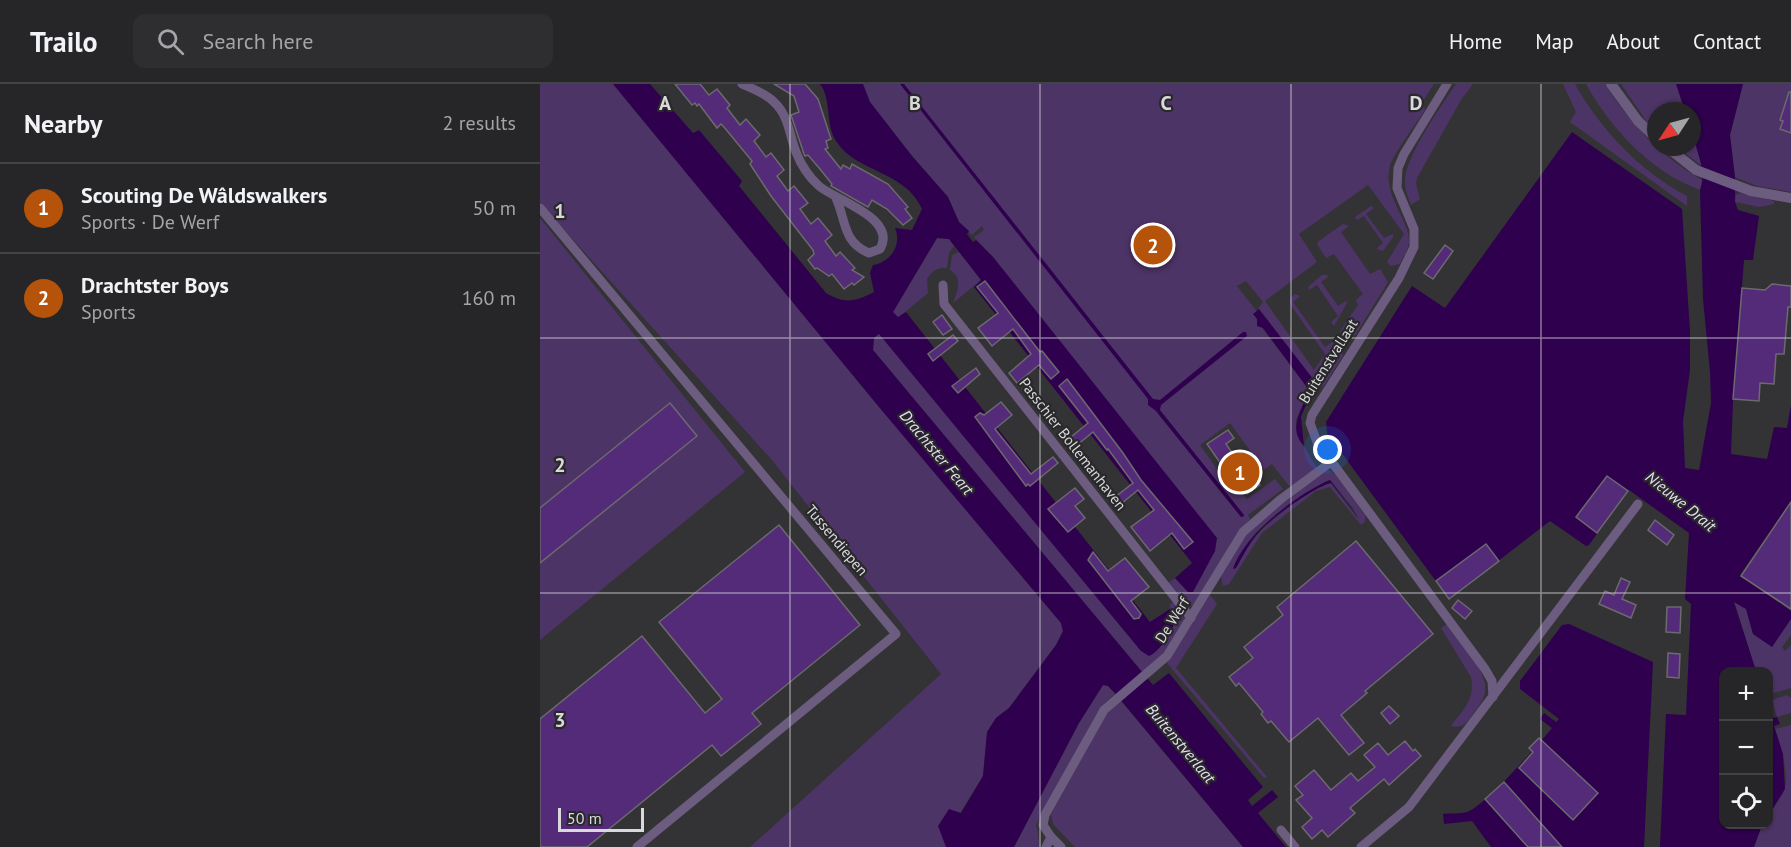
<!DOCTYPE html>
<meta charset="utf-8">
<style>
:root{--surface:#262628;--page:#2e2e30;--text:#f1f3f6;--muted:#a4a5a8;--line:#424345;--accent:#b45309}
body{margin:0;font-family:"PT Sans",sans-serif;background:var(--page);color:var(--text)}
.controls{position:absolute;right:18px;bottom:18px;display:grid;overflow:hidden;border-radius:12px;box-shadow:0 2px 4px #0004}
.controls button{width:54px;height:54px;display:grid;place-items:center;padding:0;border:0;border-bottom:2px solid var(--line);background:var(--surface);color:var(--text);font:30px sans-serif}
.compass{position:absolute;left:1107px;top:18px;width:54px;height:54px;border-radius:50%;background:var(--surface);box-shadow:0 2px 4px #0004;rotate:234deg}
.scale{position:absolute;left:18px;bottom:15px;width:86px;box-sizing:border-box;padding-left:6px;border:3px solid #d9d8da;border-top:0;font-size:16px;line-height:21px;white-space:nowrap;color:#d9d8da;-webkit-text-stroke:4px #29282b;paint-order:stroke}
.you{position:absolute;left:788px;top:366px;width:21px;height:21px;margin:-15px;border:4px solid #fff;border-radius:50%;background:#1a73e8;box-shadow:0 0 0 9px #1a73e833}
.badge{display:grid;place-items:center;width:39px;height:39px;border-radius:50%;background:var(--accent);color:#fff;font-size:20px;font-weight:700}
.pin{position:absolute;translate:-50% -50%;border:3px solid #fff;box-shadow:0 2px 6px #0006}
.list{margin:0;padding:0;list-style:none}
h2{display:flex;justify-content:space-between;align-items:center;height:78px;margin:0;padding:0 24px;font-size:26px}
h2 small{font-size:20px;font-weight:400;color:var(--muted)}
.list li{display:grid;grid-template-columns:39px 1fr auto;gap:18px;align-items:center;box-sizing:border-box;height:90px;padding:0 24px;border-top:2px solid var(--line)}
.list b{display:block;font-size:22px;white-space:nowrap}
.list p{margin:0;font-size:20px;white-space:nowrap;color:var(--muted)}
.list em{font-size:20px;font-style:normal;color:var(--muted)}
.icon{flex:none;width:33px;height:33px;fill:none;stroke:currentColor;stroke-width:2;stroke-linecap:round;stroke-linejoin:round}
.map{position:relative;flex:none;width:1251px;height:763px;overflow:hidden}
header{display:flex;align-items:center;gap:36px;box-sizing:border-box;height:84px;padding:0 30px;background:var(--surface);border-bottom:2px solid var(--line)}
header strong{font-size:28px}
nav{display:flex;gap:33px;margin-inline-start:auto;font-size:21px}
.search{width:420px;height:54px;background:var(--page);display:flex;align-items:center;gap:15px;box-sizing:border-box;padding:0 21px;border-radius:12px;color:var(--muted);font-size:22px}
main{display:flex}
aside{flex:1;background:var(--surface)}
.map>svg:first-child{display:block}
.green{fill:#4d3466;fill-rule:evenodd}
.water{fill:#2f004e}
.building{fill:#542b78;stroke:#6b6a6d;stroke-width:1.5}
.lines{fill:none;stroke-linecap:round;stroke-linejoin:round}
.minor{stroke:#6c5c7f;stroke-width:9}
.tertiary{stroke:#6c5c7f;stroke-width:10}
.grid{fill:none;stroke:#d9d8da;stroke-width:1.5;stroke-opacity:0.55}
.labels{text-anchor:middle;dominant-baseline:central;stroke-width:4.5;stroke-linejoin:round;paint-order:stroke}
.street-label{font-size:15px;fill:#d9d8da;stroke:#29282b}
.water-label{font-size:16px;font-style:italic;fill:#e6ddf3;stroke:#29282b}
.grid-label{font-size:20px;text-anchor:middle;font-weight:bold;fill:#d9d8da;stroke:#29282b;stroke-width:4.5;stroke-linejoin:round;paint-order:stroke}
</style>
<header>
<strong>Trailo</strong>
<div class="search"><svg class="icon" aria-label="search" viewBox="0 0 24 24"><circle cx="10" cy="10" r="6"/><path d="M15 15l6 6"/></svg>Search here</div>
<nav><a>Home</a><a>Map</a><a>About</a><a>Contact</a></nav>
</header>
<main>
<aside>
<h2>Nearby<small>2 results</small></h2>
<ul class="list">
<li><span class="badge">1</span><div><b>Scouting De Wâldswalkers</b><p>Sports · De Werf</p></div><em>50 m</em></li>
<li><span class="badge">2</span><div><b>Drachtster Boys</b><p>Sports</p></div><em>160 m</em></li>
</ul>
</aside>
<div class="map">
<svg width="1251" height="763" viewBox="0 0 1251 763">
<rect width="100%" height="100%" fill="#333235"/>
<g class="green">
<path d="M0 0H73L339 323 521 539 523 547 516 561 469 624 456 634 447 648 443 692 420 729 405 759 406 763H210L401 590 231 375 0 119Z"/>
<path d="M323 0H894L883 17 885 26C877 39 853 70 850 82 842 113 871 137 869 159 868 166 863 173 860 180L851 182 847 178 864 150 828 101 759 150 777 178 725 217 774 286 785 270 750 220V214L755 210 760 212 753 218 785 263 792 258 802 265 803 272 783 303H777L718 225 723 218 706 197 697 202 726 239 722 244 769 306 756 336 758 352 777 384 753 402H749L732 380 724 386 690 339 660 361 689 402 695 399 707 415 735 395 743 405 708 431 710 435 696 451 654 521 647 522 628 499 635 494 648 508 676 454 453 173 434 153 444 146 442 142 432 151 419 138 408 113 372 72 330 18ZM618 330H622L704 431 703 433Z"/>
<path d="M916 0H933L921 16 877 94 876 100 880 115 871 121C868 114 864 102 865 94 868 69 901 22 916 0Z"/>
<path d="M1023 0H1035C1060 45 1101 88 1147 112V122L1030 38 1036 28Z"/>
<path d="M1046 0H1065C1089 39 1122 73 1162 96L1160 106C1111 88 1071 45 1046 0Z"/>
<path d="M1081 0H1136L1145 27H1116V46L1107 38Z"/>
<path d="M1203 0H1251V108L1217 102 1195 93 1190 51Z"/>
<path d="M1152 48 1162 82 1137 63H1152Z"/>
<path d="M1199 109 1234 117V120L1219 123 1195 118 1196 110 1198 111Z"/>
<path d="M831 122 834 124 826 130 844 154 853 150V153L843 167 836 165 843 159 824 132 817 136 815 133Z"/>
<path d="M0 134 205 388 0 556Z"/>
<path d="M803 140 809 142 801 148 830 190 840 185 848 198 816 250 809 254 802 253 800 247 818 221 816 216 823 210 794 170 786 174 777 160 779 157Z"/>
<path d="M397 154 409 155 414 162 409 169 407 184C397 183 392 188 387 195L388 209 358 234 353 228Z"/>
<path d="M419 168 441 196 413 219C417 207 424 195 410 186L412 171Z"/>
<path d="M782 191H787L788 193 781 198 798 222 806 217 807 219 794 242 791 238 798 232 777 201 769 206 768 203Z"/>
<path d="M339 249 601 567 636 535 630 525V520L633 518 643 532 644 537 625 568 602 588 333 266 334 254Z"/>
<path d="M784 387H790L795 390 825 431V438L821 441 790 403 776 407 722 449 689 500 683 502 681 492 705 451 715 441ZM790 396 813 424 819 436 791 399C773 403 728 437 716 452 708 461 702 473 696 484L695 485 693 484C699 473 705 461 713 452 727 435 770 404 790 396Z"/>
<path d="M670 511 677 520 636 584 727 693 724 694 627 579Z"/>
<path d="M1194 518 1206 525 1213 550 1232 562 1251 535V551L1242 563 1245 567 1251 561V604L1231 610 1229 603 1228 588 1216 587Z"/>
<path d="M907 540C919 558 949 587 945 609 943 617 938 623 933 630 927 639 922 645 911 642 924 624 935 617 931 593L901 544Z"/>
<path d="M563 601 568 602 575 610 563 620 554 634 496 741 498 748 499 763H474L539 639Z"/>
<path d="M1247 611 1251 614V629L1237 633 1232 616Z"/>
<path d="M581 617 703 763H535L513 740 511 730 566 631Z"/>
<path d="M1251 641V763H1214L1222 741 1228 740C1229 724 1238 720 1244 706 1250 692 1240 659 1235 645Z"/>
</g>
<g class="water">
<path d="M73 0H110L153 49 159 46 202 97 199 102 286 209C304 220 315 218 334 208L330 189 333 181C351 178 362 161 355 144L372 146 382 125C365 86 316 89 296 57 285 40 292 16 280 0H323L330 18 372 72 408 113 419 138 429 147 427 150 433 158 436 156 453 173 677 454 675 467 653 508H648L635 494 652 479 434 203 441 196 409 155 397 154 353 228 358 233 366 228 610 538 630 525 636 535C632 547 621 567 609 572L601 567 339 250 334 254 333 266 613 601 629 589 723 703 708 716 712 722 732 706 738 713 718 729 746 763H703L574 608 568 602 563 601 539 639 474 763H406L398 742 409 725 421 729 443 692 447 648 456 634 469 624 516 561 523 547 521 539 339 323Z"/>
<path d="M360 0H364L613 315 620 316 703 248H706L707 252 621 321 620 326 704 431 703 433H701L616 327 608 321V315Z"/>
<path d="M1136 0H1203L1190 51 1195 93V118L1198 126 1219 132 1213 176H1204L1193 317 1191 370 1227 375 1234 343 1247 344 1251 321V417L1200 491 1251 527V535L1232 563 1213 550 1206 525 1194 518 1216 587 1184 588V740L1222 741 1214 763H1120L1126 630 1146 631 1151 520 1145 515 1149 449 1089 406 1049 461 1046 462 1010 437 909 515 787 349 786 338 872 202 905 224 1032 48 1142 125 1150 247V286L1143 337 1145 384 1159 386 1171 319 1170 288 1163 215 1160 106C1167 88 1157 69 1153 51 1151 43 1152 35 1152 27H1145Z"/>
<path d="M719 225 777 300V303L765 323 761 333 764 362C746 343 764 324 769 306L723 244 717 242V235L713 230Z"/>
<path d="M790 396 820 436 791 399C774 403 731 434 719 448 709 459 703 472 696 484L693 485C703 452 758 409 790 396Z"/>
<path d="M1029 540 1113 578 1104 763H951L932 737 904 740 903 730C910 729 920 730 927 728 945 722 998 661 1012 644L1000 635 1004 629 1016 638 1019 635 980 605V597L1022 541Z"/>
<path d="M1229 628 1232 634 1237 633 1240 640 1234 642 1243 670 1245 705 1229 731Z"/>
</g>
<g class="building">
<path d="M135 0H160L169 11 177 5 190 21 187 24 200 41 206 35 220 51 214 57 226 73 231 69 244 86 237 92 248 107 254 102 268 119 260 125 271 140 278 134 292 151 285 157 296 172 300 168 315 184 312 186 324 193 314 201 312 199 304 205 292 190 289 192 277 184 275 185 268 176 274 170 273 166 231 112 210 80 212 77 184 43 181 40 177 44 159 20 157 22 155 19 152 21Z"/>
<path d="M234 0H265L278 15 291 55 286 57 288 64 285 65 301 85 303 81 310 85 312 80 348 100 368 123 365 125 372 134 363 141 347 125 332 116 328 123 291 102 292 100 280 85 268 71 265 72 264 70 251 31 259 28 254 12Z"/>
<path d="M1249 8H1251V49L1240 45 1243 37 1240 36Z"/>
<path d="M905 161 913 167 893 195 884 189Z"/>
<path d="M445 197 500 268 502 267 519 288 511 295 499 281 477 299 469 289 491 270 473 245 452 262 438 244 458 229 437 203Z"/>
<path d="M1232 200 1251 202V223H1248L1244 270H1236L1234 300 1220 299 1219 317 1193 315 1202 204 1225 206Z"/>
<path d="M402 231 412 245 403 251 393 238Z"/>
<path d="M413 251 418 257 393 277 388 270Z"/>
<path d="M436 284 440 290 418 309 412 302Z"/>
<path d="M527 295 583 369 601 396 653 458 644 465 632 449 610 467 591 443 614 426 598 406 576 424 570 417 593 399 568 365 567 366 553 348 531 366 525 358 548 339 519 302Z"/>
<path d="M461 318 472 331 455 345 491 390 513 373 518 379 490 402 488 400 486 402 435 333 440 329 444 331Z"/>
<path d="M130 319 157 352 0 479V424Z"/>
<path d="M688 346 694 354 686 360 699 379 703 376 720 401 707 410 696 394 693 397 667 360Z"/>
<path d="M1067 392 1088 407 1057 449 1036 433Z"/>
<path d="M535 404 544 415 535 422 545 434 528 448 508 425Z"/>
<path d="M1251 418V525L1201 492Z"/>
<path d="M1115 436 1134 451 1127 461 1108 446Z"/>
<path d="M239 441 320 541 212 629 221 640 181 672 172 661 47 763H0V635L102 552 165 629 182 615 119 538Z"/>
<path d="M816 457 893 550 825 607 827 609 801 631 824 659 809 671 778 634 749 658 731 637 728 639 721 630 723 628 699 599 696 602 689 593 713 574 704 563 743 531 737 523Z"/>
<path d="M946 460 959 477 909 515 896 497Z"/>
<path d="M553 468 568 487 585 474 609 503 591 517 601 530 599 534 594 535 548 476Z"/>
<path d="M1081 494 1090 498 1082 515 1096 521 1091 534 1059 520 1065 507 1074 511Z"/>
<path d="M918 516 932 527 925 535 912 524Z"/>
<path d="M1127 523H1141L1140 549 1126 548Z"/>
<path d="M1128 569 1140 570 1139 594 1127 593Z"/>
<path d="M849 622 859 632 850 640 841 629Z"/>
<path d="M999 654 1058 709 1033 736 979 684 993 668 989 664Z"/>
<path d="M865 657 873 667 875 665 881 672 849 701 844 695 810 724 815 729 788 753 782 746 772 755 762 743 772 734 756 716 763 711 755 702 774 686 791 706 811 689 818 697 835 683 824 671 838 659 848 671Z"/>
<path d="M964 698 1022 763H988L945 715Z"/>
</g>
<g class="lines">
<g class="minor">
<path d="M202 0C213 5 225 9 234 18 249 32 249 50 256 68 261 81 269 93 279 102 295 116 358 134 340 165L329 169C302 158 306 135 296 114"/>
<path d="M907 0 864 70 858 84 857 104 874 145V163L859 194 772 331 770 339 777 358 945 585 952 597 953 613"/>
<path d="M0 124 356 550 97 763"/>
<path d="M403 201 404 220 651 534"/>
<path d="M741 746 755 763"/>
<path d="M511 753 521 763"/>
<path d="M506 763 511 753 503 741 505 731 564 626 627 572 703 448 741 415 791 378"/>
<path d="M821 763 869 723 1098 420"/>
</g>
<g class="tertiary">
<path d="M1071 0 1098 37 1116 54"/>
<path d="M1127 63 1156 86 1211 107 1251 114"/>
</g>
</g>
<path class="grid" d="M250 0V763M500 0V763M751 0V763M1001 0V763M0 254H1251M0 509H1251"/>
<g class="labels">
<g class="street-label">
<text transform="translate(788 277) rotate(-58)">Buitenstvallaat</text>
<text transform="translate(533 360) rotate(52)">Passchier Bollemanhaven</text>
<text transform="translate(297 456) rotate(50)">Tussendiepen</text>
<text transform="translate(632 536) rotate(-58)">De Werf</text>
</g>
<g class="water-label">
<text transform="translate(397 368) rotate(50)">Drachtster Feart</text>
<text transform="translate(1141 417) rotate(39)">Nieuwe Drait</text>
<text transform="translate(641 659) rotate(50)">Buitenstverlaat</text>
</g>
</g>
<g class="grid-label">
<text x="125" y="26">A</text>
<text x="375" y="26">B</text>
<text x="626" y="26">C</text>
<text x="876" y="26">D</text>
<text x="20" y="134">1</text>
<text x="20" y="388">2</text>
<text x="20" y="643">3</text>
</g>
</svg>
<div class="controls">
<button>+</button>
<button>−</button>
<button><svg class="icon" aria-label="locate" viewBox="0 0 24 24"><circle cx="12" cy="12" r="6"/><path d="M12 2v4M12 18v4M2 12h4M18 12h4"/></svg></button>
</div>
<svg class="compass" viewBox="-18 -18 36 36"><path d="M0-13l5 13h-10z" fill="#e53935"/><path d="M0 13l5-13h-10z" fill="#a4a5a8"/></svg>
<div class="scale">50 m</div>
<div class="you"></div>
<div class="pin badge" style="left:700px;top:388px">1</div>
<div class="pin badge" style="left:613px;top:161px">2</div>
</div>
</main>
